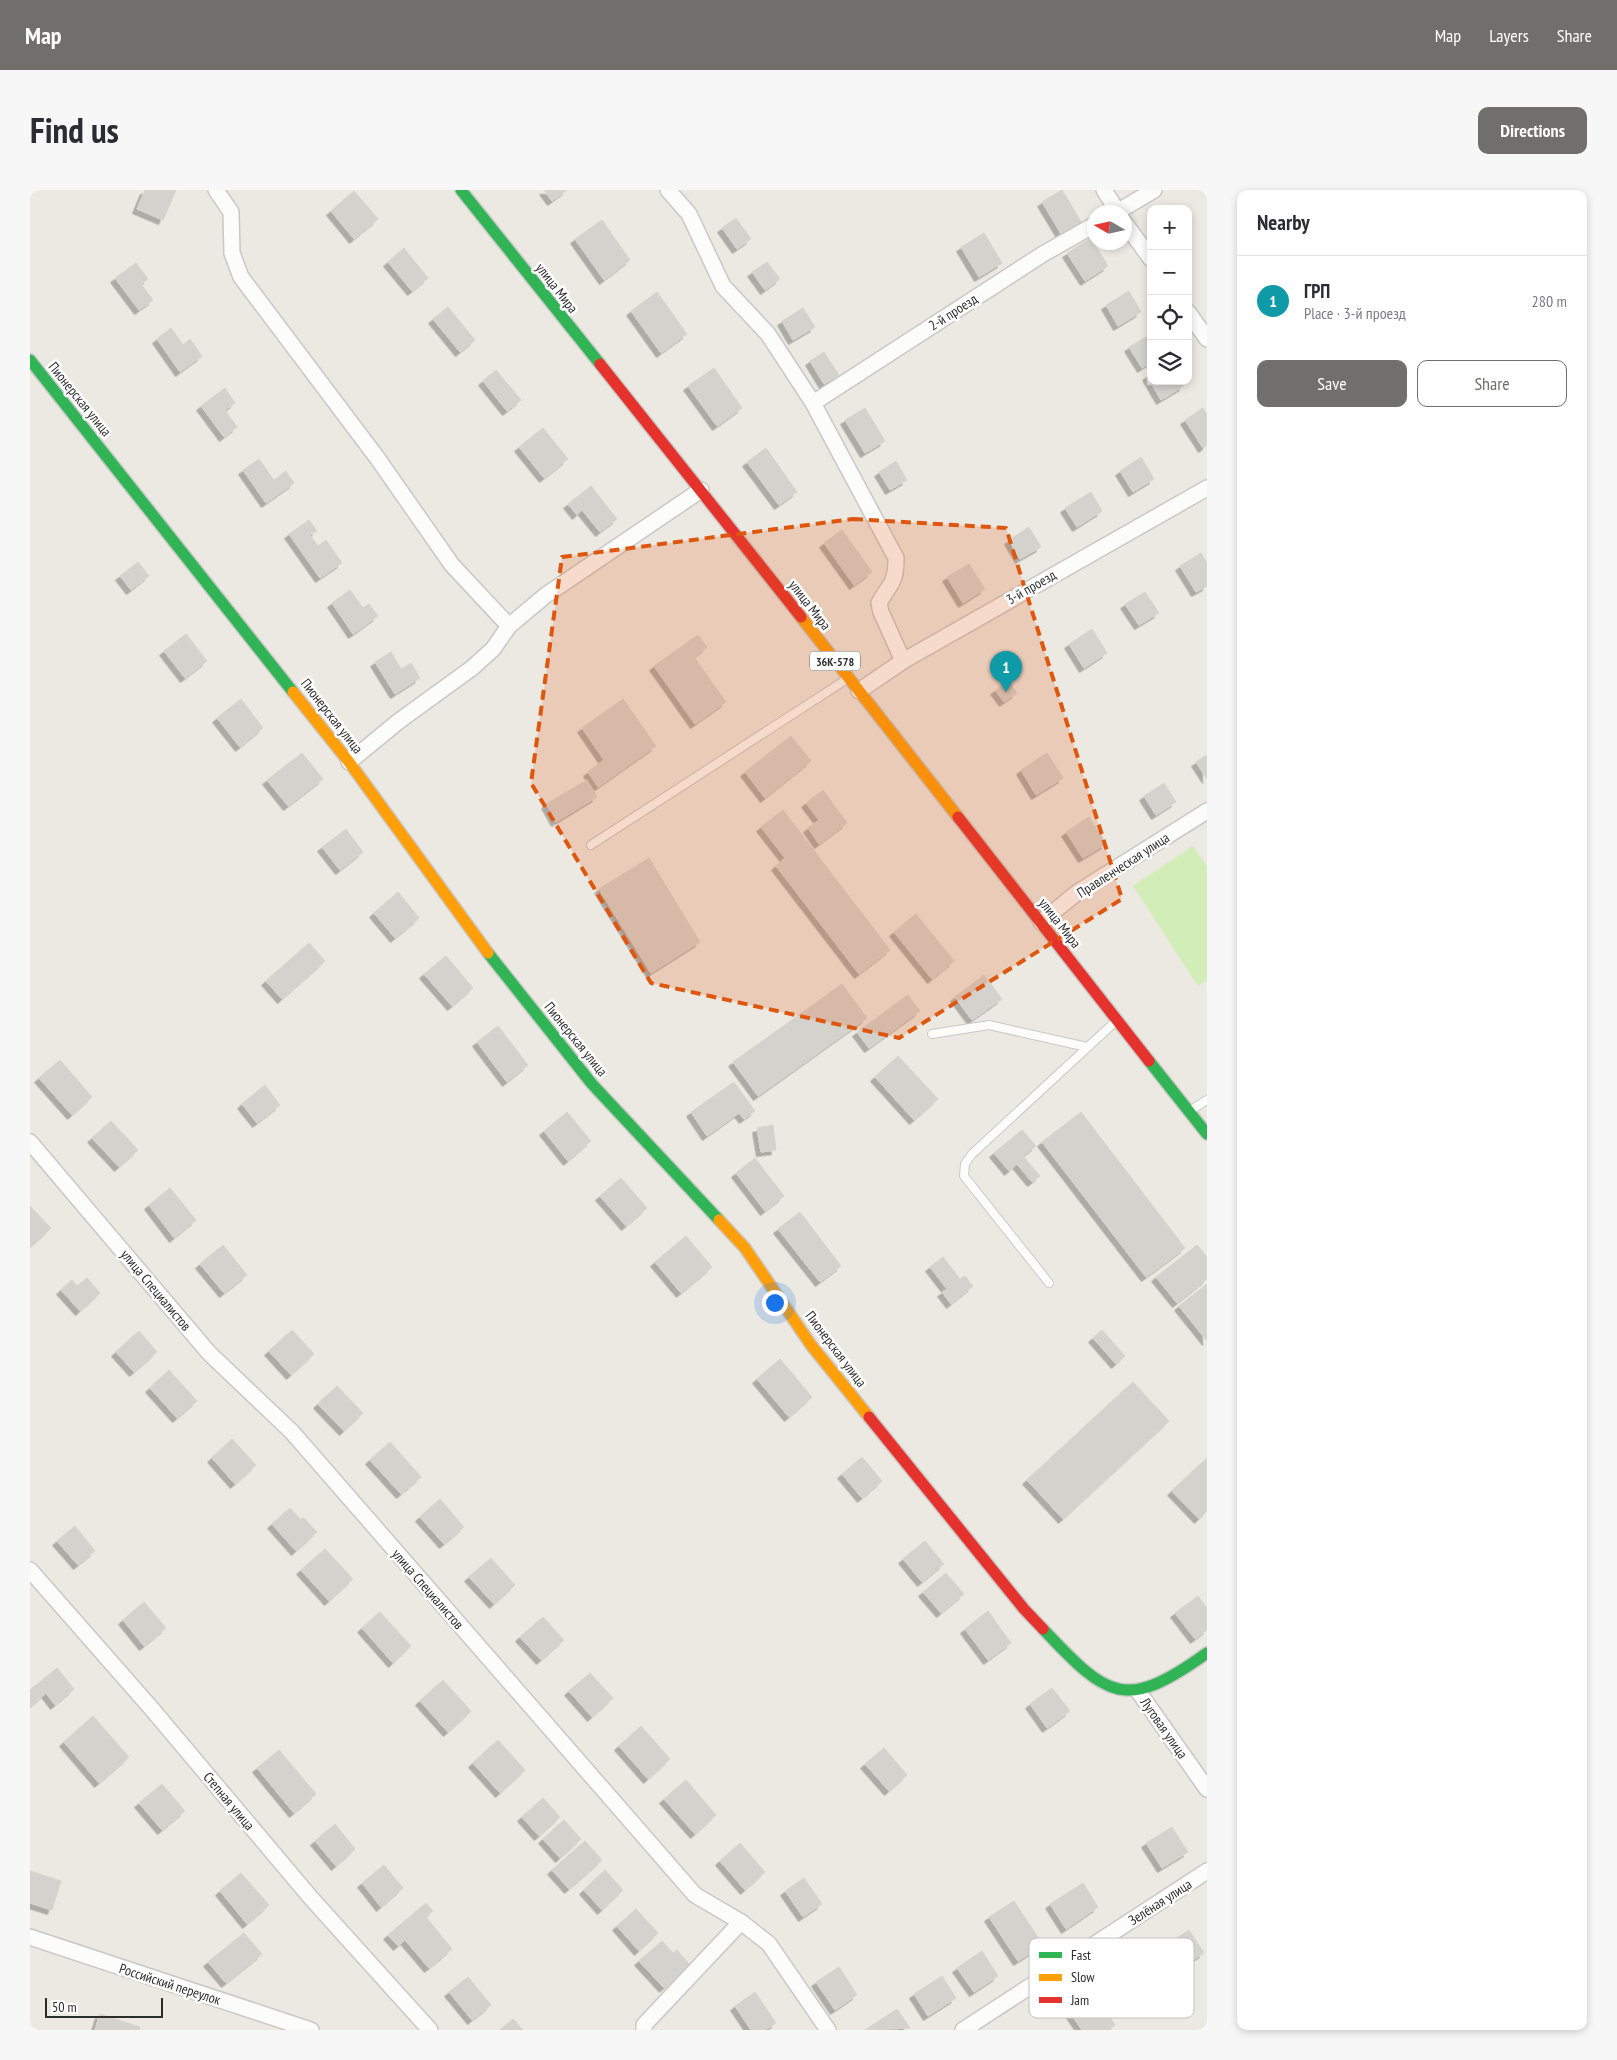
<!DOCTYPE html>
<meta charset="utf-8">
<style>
:root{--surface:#fff;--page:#f7f7f7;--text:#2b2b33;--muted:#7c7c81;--line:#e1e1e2;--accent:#706f6c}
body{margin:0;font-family:"PT Sans Narrow",sans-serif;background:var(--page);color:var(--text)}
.controls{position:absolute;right:15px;top:15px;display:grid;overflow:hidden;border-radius:10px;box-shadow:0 2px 8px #0003}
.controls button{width:45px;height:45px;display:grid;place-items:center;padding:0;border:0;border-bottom:1px solid var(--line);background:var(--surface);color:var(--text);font:25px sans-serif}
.compass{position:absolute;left:1057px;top:15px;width:45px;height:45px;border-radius:50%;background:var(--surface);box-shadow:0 2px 8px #0003;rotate:279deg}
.scale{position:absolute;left:15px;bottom:12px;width:118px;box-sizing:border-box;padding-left:5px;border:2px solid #2d2d2d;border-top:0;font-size:14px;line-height:18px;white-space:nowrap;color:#2d2d2d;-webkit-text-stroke:4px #fff;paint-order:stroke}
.you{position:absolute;left:744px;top:1112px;width:18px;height:18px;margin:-12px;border:4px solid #fff;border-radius:50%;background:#1a73e8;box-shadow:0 0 0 8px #1a73e833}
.badge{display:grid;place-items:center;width:32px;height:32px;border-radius:50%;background:var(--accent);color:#fff;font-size:16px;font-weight:700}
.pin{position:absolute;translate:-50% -41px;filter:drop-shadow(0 1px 2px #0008)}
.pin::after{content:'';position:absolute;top:26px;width:18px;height:15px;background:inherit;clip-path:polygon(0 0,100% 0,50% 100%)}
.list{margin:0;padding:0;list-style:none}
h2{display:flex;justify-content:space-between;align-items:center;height:65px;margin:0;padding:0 20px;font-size:21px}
h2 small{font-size:16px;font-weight:400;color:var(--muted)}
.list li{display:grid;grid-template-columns:32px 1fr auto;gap:15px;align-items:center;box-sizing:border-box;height:90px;padding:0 20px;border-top:1px solid var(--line)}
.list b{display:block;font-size:19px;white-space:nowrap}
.list p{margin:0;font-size:16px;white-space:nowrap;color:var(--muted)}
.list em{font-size:16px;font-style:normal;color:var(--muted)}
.actions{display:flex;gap:10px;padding:15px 20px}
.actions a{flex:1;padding:11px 0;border:1px solid var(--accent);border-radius:10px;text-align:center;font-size:18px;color:var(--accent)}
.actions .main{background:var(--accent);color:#fff}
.icon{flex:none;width:28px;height:28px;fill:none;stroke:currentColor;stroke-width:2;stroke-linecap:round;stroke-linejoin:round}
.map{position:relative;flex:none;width:1177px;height:1840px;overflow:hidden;border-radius:10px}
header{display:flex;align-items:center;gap:30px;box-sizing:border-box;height:70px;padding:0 25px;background:var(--accent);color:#fff}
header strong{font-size:24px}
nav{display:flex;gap:28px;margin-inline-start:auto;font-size:18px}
.intro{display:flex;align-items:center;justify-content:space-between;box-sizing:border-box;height:120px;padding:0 30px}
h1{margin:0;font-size:35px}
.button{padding:12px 22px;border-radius:10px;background:var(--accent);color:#fff;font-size:18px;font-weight:700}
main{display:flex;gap:30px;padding:0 30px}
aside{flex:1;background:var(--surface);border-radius:10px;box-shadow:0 2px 8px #0003}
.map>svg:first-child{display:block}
.pitch{fill:#d2edb7}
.building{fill:#d4d2cd;stroke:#d7d4ce;filter:url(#shadow)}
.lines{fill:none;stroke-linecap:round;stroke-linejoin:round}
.lane-casing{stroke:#c9c8c7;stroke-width:10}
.street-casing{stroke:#c9c8c7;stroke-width:18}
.fast-casing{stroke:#c9c8c7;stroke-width:14}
.slow-casing{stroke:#c9c8c7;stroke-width:14}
.jam-casing{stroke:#c9c8c7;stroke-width:14}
.lane{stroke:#fcfcfb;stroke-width:8}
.street{stroke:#fcfcfb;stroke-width:15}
.fast{stroke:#30b455;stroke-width:11}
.slow{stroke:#ff9f0a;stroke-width:11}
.jam{stroke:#e5322d;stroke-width:11}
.marked{fill:#df570e;fill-opacity:0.2;stroke:#df570e;stroke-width:4;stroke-dasharray:10 6;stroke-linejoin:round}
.labels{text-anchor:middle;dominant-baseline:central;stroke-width:5;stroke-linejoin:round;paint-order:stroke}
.shield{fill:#fff;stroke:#6c6c6c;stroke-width:1}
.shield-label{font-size:12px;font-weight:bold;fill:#2d2d2d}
.street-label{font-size:14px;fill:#2d2d2d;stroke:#fff}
.key{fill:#fff;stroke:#c0c0c0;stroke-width:1}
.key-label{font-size:14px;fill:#2d2d2d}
</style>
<header>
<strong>Map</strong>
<nav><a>Map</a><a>Layers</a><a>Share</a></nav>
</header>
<div class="intro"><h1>Find us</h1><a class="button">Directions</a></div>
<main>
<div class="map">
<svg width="1177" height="1840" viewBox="0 0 1177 1840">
<defs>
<filter id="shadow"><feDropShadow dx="-4.5" dy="4.5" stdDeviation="0" flood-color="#0004"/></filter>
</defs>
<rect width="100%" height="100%" fill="#ece9e2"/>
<path class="pitch" d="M1163 656 1177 677V790L1168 796 1103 696Z"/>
<g class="building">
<path d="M115 0H146L133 30 107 19Z"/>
<path d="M514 0H537L522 11Z"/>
<path d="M1032 0 1053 35 1033 47 1012 12Z"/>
<path d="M324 1 348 29 324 49 301 21Z"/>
<path d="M706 28 721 49 707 59 692 38Z"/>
<path d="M572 30 600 70 574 90 545 49Z"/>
<path d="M954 43 972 73 949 87 931 57Z"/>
<path d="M1061 48 1078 76 1055 91 1037 63Z"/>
<path d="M374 58 398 88 382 101 358 72Z"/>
<path d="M737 72 750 89 735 100 722 82Z"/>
<path d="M106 73 118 89 111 94 123 110 109 120 85 88Z"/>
<path d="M1099 101 1111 122 1088 136 1076 115Z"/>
<path d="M627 102 657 144 631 163 601 121Z"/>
<path d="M418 117 445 150 430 162 403 129Z"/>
<path d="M773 118 785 137 763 150 752 131Z"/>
<path d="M141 138 153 155 160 149 172 166 150 182 127 149Z"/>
<path d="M1121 144V172L1112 178 1099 157Z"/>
<path d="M794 162 809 185 794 194 780 171Z"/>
<path d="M684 178 712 218 687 236 658 196Z"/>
<path d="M466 180 491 210 477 221 453 191Z"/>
<path d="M1121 183V191H1152L1154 196 1131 210 1117 186Z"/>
<path d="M195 198 205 213 195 220 207 237 194 247 171 216Z"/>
<path d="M835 218 855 251 835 263 815 230Z"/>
<path d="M1173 218 1177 224V255L1173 258 1155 230Z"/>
<path d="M513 238 538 269 514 288 489 257Z"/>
<path d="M736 258 767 302 749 315 717 272Z"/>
<path d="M1111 267 1124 289 1103 302 1090 281Z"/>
<path d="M229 269 244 290 256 281 264 293 236 313 213 280Z"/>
<path d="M866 271 877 290 860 300 849 282Z"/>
<path d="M561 296 587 329 570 342 552 320 547 325 538 314Z"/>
<path d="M1061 302 1072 321 1047 337 1035 318Z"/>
<path d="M279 330 287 341 280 345 288 356 296 350 312 373 290 388 259 344Z"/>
<path d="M999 337 1011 357 990 369 979 350Z"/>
<path d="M812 340 842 382 824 395 794 353Z"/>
<path d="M1171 363 1177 373V396L1166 402 1150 376Z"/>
<path d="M108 372 119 386 101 400 90 386Z"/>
<path d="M939 374 955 399 933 413 917 387Z"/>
<path d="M320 400 333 418 339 414 348 426 323 444 302 413Z"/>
<path d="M1115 402 1129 423 1109 435 1095 414Z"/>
<path d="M1062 439 1077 463 1054 478 1039 454Z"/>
<path d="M156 444 177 471 155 488 134 461Z"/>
<path d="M668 445 677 457 664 467 696 512 665 534 624 476Z"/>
<path d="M361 462 371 479 381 473 390 488 365 504 345 472Z"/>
<path d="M979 491 987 503 974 512 965 500Z"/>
<path d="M211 509 233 538 210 557 187 528Z"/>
<path d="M593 509 626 556 568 597 558 582 574 570 552 538Z"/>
<path d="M761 546 781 571 735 608 715 582Z"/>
<path d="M272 563 293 589 258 616 237 590Z"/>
<path d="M1017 563 1033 588 1006 605 991 580Z"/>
<path d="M1177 565V589L1166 572Z"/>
<path d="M557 590 567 607 526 632 516 614Z"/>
<path d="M1134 593 1146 612 1126 625 1114 606Z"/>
<path d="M793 600 817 633 789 654 778 638 789 630 776 613Z"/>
<path d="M753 620 860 760 829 784 746 676 755 668 731 637Z"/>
<path d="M1059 627 1076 654 1053 668 1036 642Z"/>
<path d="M316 639 333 662 310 680 292 657Z"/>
<path d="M619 668 670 752 621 783 569 699Z"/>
<path d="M368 702 389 728 365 748 344 723Z"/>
<path d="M886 724 924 771 902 789 864 742Z"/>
<path d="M279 753 295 771 252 809 236 791Z"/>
<path d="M416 766 443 798 422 816 394 784Z"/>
<path d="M954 785 972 809 942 830 925 807Z"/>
<path d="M812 794 837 828 728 906 703 872Z"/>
<path d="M878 805 890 821 839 858 827 842Z"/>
<path d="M468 836 498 875 477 892 447 852Z"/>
<path d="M868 866 908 909 884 930 845 887Z"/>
<path d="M30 870 62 907 42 925 9 888Z"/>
<path d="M704 892 725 921 714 929 709 923 677 946 661 922Z"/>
<path d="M235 895 250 915 227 933 212 914Z"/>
<path d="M537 922 561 951 538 971 514 941Z"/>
<path d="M1051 922 1155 1058 1116 1087 1012 952Z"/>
<path d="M81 931 108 960 89 977 62 948Z"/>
<path d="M743 935 746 960 731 962 727 938Z"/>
<path d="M992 940 1006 956 993 966 1010 986 1002 992 987 974 979 981 964 963Z"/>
<path d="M725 968 754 1006 735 1021 706 983Z"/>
<path d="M591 988 617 1018 596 1036 570 1006Z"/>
<path d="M140 998 166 1030 144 1048 119 1015Z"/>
<path d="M0 1016 21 1038 0 1057Z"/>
<path d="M770 1022 811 1076 790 1092 748 1039Z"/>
<path d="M656 1046 682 1077 651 1103 625 1072Z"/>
<path d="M193 1055 217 1085 194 1103 170 1074Z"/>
<path d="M1167 1055 1177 1067V1089L1147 1113 1126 1087Z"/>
<path d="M913 1067 930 1089 935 1086 943 1096 921 1114 912 1102 917 1099 900 1077Z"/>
<path d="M57 1088 70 1103 50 1121 31 1100 42 1090 47 1096Z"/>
<path d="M1177 1094V1151L1149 1116Z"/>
<path d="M262 1140 284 1164 261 1185 239 1161Z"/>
<path d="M1072 1140 1095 1166 1086 1174 1063 1148Z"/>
<path d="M109 1141 127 1162 104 1182 86 1162Z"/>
<path d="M750 1169 782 1207 759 1227 727 1189Z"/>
<path d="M139 1180 167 1211 147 1228 120 1198Z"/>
<path d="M1103 1192 1139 1231 1033 1329 997 1290Z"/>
<path d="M307 1196 333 1223 314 1241 288 1214Z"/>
<path d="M202 1249 226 1275 205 1294 182 1268Z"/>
<path d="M360 1252 391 1287 371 1304 340 1270Z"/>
<path d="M832 1267 852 1291 832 1308 812 1284Z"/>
<path d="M1177 1268V1321L1169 1329 1142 1301Z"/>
<path d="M410 1309 434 1337 414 1354 390 1327Z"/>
<path d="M260 1318 271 1330 273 1327 287 1342 266 1361 242 1334Z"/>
<path d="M45 1336 65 1361 48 1375 27 1351Z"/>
<path d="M895 1351 914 1374 892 1392 873 1369Z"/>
<path d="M295 1359 323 1389 299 1411 271 1380Z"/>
<path d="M461 1368 485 1395 464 1414 439 1387Z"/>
<path d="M916 1383 934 1404 911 1423 893 1402Z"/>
<path d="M1168 1406 1177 1418V1440L1165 1449 1145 1423Z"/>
<path d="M114 1412 136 1438 114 1456 93 1430Z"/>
<path d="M958 1421 981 1453 958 1470 935 1439Z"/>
<path d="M350 1422 381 1456 363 1473 332 1438Z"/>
<path d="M513 1427 534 1450 511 1470 490 1447Z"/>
<path d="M27 1478 44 1499 25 1515 16 1503 0 1517V1500Z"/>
<path d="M560 1483 583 1508 562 1527 539 1501Z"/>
<path d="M413 1490 441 1521 418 1542 390 1511Z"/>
<path d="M1022 1498 1040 1521 1017 1538 1000 1514Z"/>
<path d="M63 1526 99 1567 69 1593 34 1552Z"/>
<path d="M611 1536 640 1569 618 1589 589 1556Z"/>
<path d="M468 1550 495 1580 470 1603 443 1573Z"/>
<path d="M854 1558 877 1585 859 1601 835 1574Z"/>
<path d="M249 1560 286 1604 264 1623 227 1578Z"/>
<path d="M656 1590 686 1625 665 1644 634 1609Z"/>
<path d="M132 1594 155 1621 132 1640 109 1613Z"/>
<path d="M513 1608 530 1627 509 1646 492 1627Z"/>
<path d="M534 1630 551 1649 530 1668 513 1649Z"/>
<path d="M305 1634 325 1659 306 1676 285 1651Z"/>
<path d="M1142 1637 1158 1662 1132 1678 1116 1653Z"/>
<path d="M555 1651 572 1670 539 1699 522 1680Z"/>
<path d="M710 1653 735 1682 715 1700 690 1671Z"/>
<path d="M354 1675 373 1698 351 1717 332 1693Z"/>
<path d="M575 1680 593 1700 572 1720 554 1700Z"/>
<path d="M0 1681 31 1691 22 1720 0 1713Z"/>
<path d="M211 1683 239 1715 217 1734 190 1701Z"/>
<path d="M774 1688 792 1714 773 1727 755 1701Z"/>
<path d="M1053 1693 1068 1717 1036 1739 1020 1714Z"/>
<path d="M984 1711 1013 1755 988 1771 959 1727Z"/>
<path d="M396 1713 403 1721 396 1727 422 1759 399 1778 375 1750 368 1756 358 1745Z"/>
<path d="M606 1719 628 1743 609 1761 587 1736Z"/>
<path d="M1159 1740 1174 1763 1152 1777 1137 1754Z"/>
<path d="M214 1743 232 1764 196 1793 178 1772Z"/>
<path d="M632 1751 643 1763 647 1760 660 1775 634 1798 609 1771Z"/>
<path d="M952 1761 968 1786 944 1802 927 1778Z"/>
<path d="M809 1777 827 1805 805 1820 786 1792Z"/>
<path d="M912 1786 926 1808 898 1826 884 1804Z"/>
<path d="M438 1787 461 1815 442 1830 419 1802Z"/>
<path d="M725 1802 746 1833 735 1840H721L705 1816Z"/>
<path d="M1068 1805 1079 1819 1076 1821 1085 1835 1078 1840H1052L1041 1824Z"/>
<path d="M867 1819 880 1838 835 1840Z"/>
<path d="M70 1824 110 1837 109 1840H65Z"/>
<path d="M483 1829 493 1840H470Z"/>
</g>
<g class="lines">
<defs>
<g id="lane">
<path d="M561 655 817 489"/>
<path d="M902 844 959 835 1057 857"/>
<path d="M1161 920 1177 910"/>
<path d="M1019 1093 934 986 935 974 942 964 1086 831"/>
</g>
<g id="street">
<path d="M186 0 201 22 202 63 211 87 348 269 422 375 479 436"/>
<path d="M638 0 659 24 693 96 738 144 783 213 866 368C866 394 860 393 849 413L851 422 873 471"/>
<path d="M1074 0 1088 22"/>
<path d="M1087 22 1124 0"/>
<path d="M1094 32 1121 69"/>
<path d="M1158 122 1177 149"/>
<path d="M783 213 1013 64 1064 35"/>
<path d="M829 501 873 471 1177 298"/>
<path d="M319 572 369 531 442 478 463 459 479 436 516 405 671 300"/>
<path d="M1011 732 1048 702 1177 621"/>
<path d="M0 952 179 1163 262 1242 665 1705 711 1732 739 1754 798 1840"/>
<path d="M0 1380 121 1518 281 1708 400 1840"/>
<path d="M1108 1501 1177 1599"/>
<path d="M0 1747 281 1840"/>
<path d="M614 1840V1835L711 1732"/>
<path d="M933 1840 1177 1681"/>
</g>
<g id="fast">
<path d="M431 0 570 174"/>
<path d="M0 170 263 502"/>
<path d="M458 763 562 894 689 1030"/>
<path d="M1119 871 1177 944"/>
<path d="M1013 1439C1078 1508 1095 1522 1177 1463"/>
</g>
<g id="slow">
<path d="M771 427 928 627"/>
<path d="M263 502 319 572 458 763"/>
<path d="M689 1030 715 1058 781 1155 839 1227"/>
</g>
<g id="jam">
<path d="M570 174 771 427"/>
<path d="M928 627 1119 871"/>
<path d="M839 1227 994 1419 1013 1439"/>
</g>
</defs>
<use href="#lane" class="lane-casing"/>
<use href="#street" class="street-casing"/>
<use href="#fast" class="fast-casing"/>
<use href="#slow" class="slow-casing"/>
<use href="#jam" class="jam-casing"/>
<use href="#lane" class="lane"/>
<use href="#street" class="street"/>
<use href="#fast" class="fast"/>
<use href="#slow" class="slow"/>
<use href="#jam" class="jam"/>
</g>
<path class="marked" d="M823 329 976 338 1092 709 869 848 621 793 501 593 532 367Z"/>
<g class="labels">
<rect class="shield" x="780" y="461.5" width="50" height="19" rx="4"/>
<g class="shield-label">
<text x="805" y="471">36К-578</text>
</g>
<g class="street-label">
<text transform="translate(527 98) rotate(52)">улица Мира</text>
<text transform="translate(923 122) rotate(-33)">2-й проезд</text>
<text transform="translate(50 209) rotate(51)">Пионерская улица</text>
<text transform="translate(1001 397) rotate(-30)">3-й проезд</text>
<text transform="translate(780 415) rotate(52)">улица Мира</text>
<text transform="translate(302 526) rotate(52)">Пионерская улица</text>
<text transform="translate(1093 675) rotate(-33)">Правленческая улица</text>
<text transform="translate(1030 733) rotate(52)">улица Мира</text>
<text transform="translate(546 849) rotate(51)">Пионерская улица</text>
<text transform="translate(126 1100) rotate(50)">улица Специалистов</text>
<text transform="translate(806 1159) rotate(53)">Пионерская улица</text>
<text transform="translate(398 1399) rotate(49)">улица Специалистов</text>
<text transform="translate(1134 1538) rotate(55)">Луговая улица</text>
<text transform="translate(199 1611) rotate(50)">Степная улица</text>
<text transform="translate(1130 1712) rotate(-33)">Зелёная улица</text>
<text transform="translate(140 1794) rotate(18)">Российский переулок</text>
</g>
</g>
<rect x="999" y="1748" width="165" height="80" rx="8" class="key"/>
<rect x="1009" y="1762" width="23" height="6" fill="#30b455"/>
<rect x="1009" y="1784" width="23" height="7" fill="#ff9f0a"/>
<rect x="1009" y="1807" width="23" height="6" fill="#e5322d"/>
<g class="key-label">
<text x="1041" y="1770">Fast</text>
<text x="1041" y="1792">Slow</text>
<text x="1041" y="1815">Jam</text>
</g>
</svg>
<div class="controls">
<button>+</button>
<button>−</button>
<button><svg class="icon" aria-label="locate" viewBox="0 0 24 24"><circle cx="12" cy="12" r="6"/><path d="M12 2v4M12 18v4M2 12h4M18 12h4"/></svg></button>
<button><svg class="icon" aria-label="layers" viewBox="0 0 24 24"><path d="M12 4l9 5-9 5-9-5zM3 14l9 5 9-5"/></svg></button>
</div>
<svg class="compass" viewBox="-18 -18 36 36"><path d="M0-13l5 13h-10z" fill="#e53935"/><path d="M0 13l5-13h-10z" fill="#7c7c81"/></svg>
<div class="scale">50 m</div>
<div class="you"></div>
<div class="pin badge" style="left:976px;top:502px;background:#0f9aa8">1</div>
</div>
<aside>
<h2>Nearby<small></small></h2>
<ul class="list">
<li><span class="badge" style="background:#0f9aa8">1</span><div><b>ГРП</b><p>Place · 3-й проезд</p></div><em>280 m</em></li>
</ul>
<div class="actions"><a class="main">Save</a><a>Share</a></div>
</aside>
</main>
